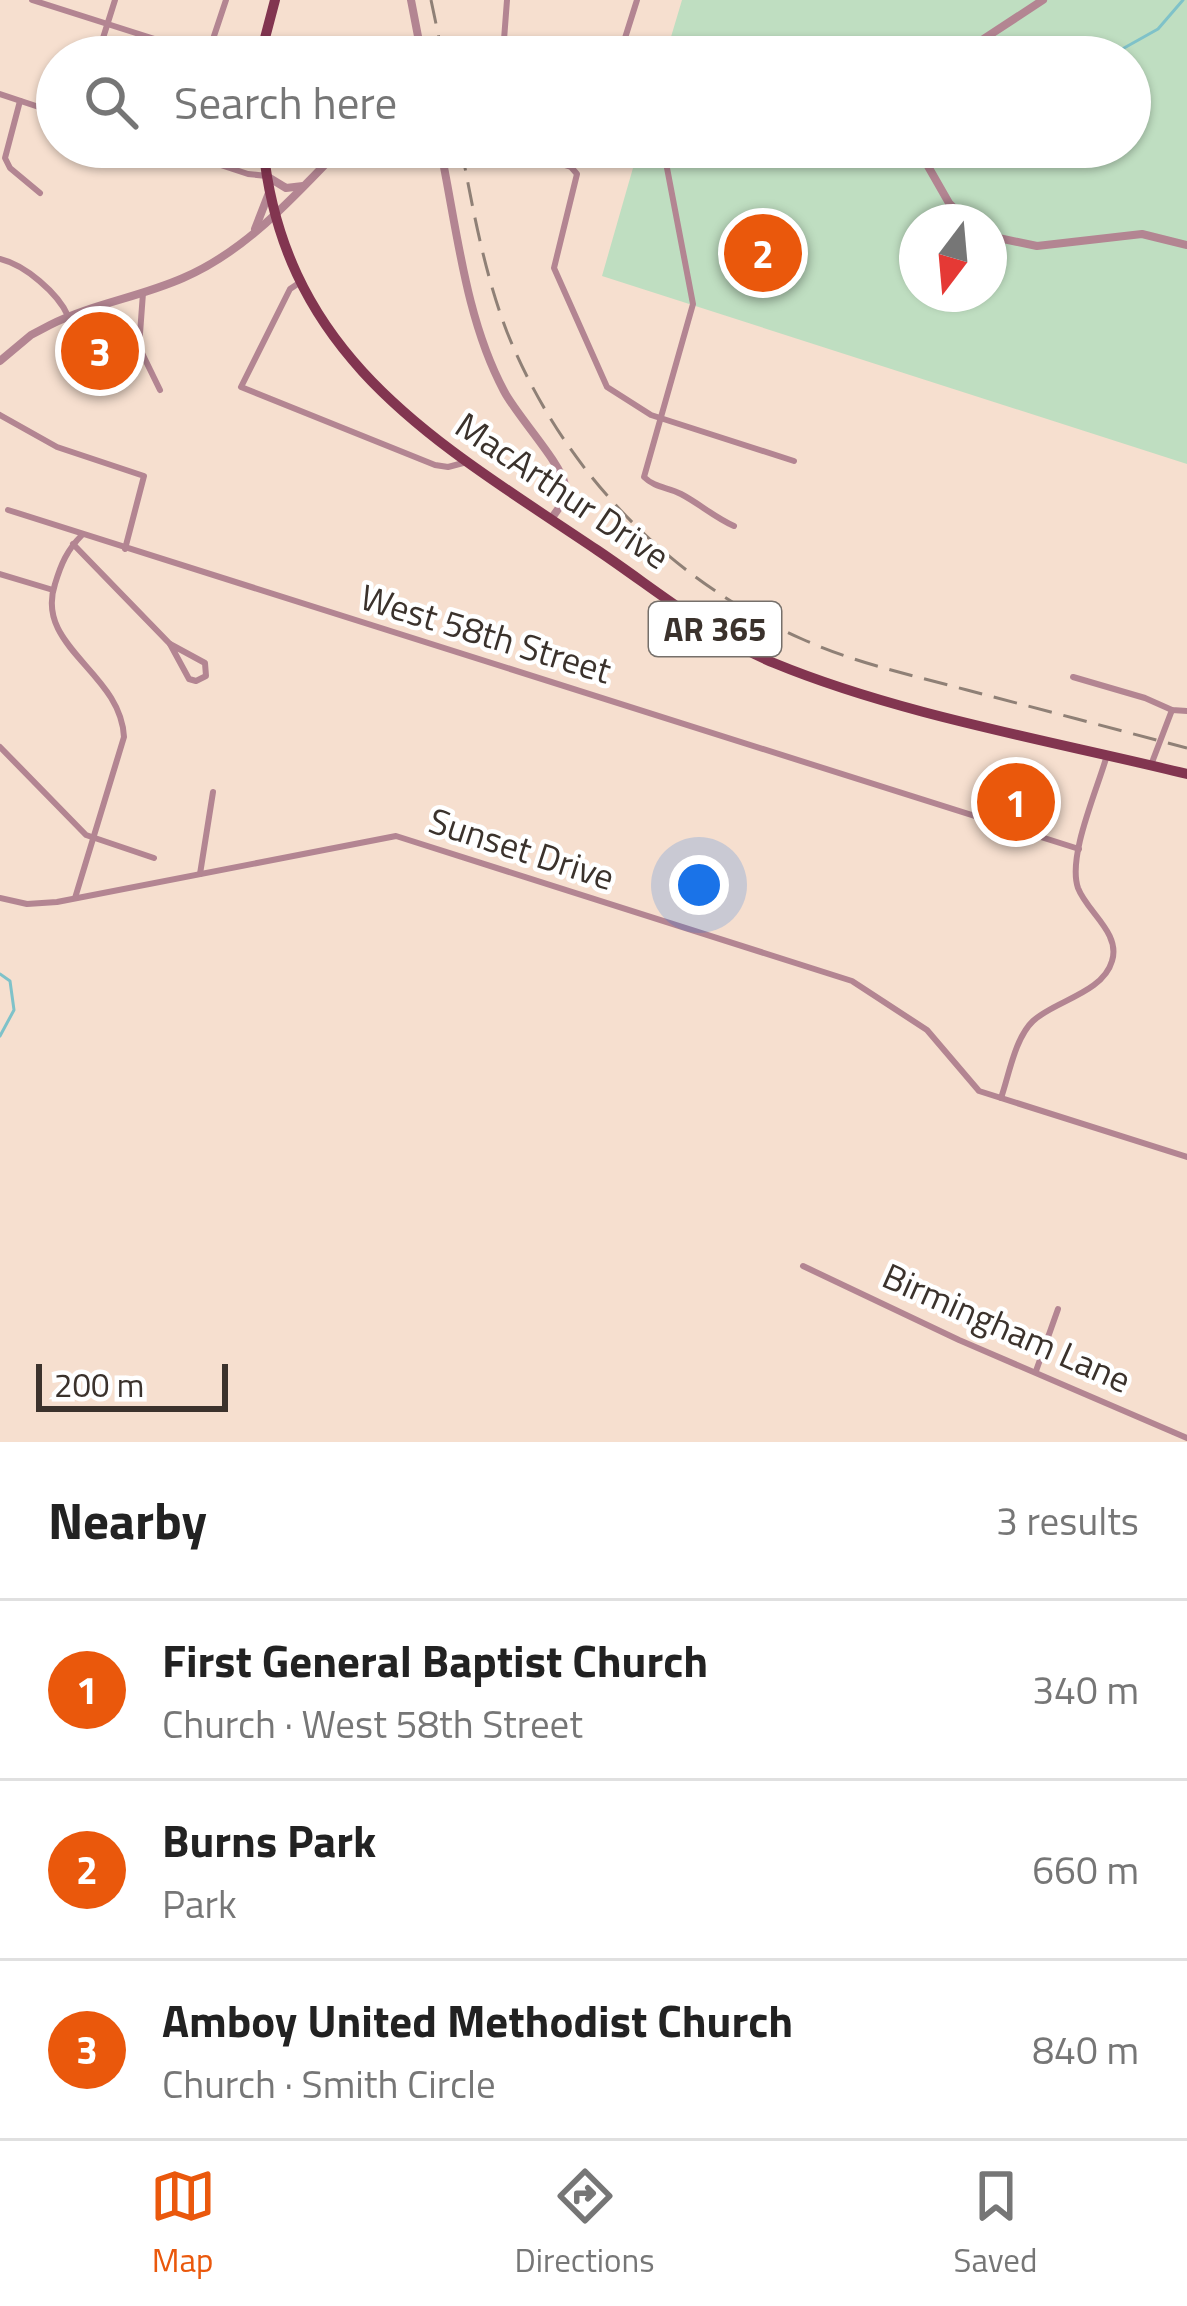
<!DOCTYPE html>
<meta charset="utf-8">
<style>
:root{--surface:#fff;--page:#f2f2f2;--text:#222;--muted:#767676;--line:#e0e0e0;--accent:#ea580c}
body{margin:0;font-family:"Titillium Web",sans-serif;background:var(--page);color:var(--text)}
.compass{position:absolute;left:899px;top:204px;width:108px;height:108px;border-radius:50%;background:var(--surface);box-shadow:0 3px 9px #0004;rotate:196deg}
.scale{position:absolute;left:36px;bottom:30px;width:192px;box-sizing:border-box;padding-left:12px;border:6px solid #3b322c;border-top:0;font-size:33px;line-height:42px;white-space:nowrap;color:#3b322c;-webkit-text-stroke:9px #fff;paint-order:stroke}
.you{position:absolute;left:699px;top:885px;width:42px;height:42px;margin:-30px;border:9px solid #fff;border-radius:50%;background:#1a73e8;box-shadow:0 0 0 18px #1a73e833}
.badge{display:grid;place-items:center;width:78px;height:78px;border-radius:50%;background:var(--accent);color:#fff;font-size:39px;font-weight:700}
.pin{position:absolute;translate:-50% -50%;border:6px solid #fff;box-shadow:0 3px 12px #0006}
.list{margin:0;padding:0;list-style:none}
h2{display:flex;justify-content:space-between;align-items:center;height:156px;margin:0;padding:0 48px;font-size:51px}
h2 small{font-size:39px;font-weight:400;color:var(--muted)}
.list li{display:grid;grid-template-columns:78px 1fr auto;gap:36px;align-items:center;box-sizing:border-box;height:180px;padding:0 48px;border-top:3px solid var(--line)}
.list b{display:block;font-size:45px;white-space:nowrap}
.list p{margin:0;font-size:39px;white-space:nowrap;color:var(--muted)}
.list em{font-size:39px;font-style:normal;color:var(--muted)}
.icon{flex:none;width:66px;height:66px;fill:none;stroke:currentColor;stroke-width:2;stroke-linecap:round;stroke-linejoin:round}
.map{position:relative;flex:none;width:1187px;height:1442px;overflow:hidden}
.search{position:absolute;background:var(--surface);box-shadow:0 3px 9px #0004;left:36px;right:36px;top:36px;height:132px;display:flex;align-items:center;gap:30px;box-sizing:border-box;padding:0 42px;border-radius:66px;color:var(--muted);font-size:45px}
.sheet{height:696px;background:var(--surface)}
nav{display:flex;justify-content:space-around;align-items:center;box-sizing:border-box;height:168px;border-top:3px solid var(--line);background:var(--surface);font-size:33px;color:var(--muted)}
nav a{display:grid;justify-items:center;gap:6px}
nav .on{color:var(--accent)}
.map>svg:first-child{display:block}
.green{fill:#bfdec1;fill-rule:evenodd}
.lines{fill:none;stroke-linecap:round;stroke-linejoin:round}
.stream{stroke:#7fc2c9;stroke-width:3}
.minor{stroke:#b38592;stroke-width:6}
.tertiary{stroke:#b38592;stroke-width:8}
.primary{stroke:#823550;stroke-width:10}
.rail{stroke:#8f8076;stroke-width:3;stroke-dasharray:24 12;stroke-linecap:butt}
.labels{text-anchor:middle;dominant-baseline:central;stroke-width:9;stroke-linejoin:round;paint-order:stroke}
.shield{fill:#fff;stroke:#76706b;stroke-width:3}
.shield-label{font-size:33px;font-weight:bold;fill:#3b322c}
.street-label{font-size:36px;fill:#3b322c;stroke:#fff}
</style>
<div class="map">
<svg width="1187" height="1442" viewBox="0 0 1187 1442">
<rect width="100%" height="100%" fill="#f6dfcf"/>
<path class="green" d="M682 0H1187V464L602 276 639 147H1130V57H665ZM917 222H989V294H917Z"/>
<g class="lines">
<g class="stream">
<path d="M1108 57 1158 29 1183 0"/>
<path d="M0 974 10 981 14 1010 0 1036"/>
</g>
<g class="minor">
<path d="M32 0 208 56"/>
<path d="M503 53 507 0"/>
<path d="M97 57 115 0"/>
<path d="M207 57 226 0"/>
<path d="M619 57 637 0"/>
<path d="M0 94 57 113"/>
<path d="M20 101 5 158 10 168 40 193"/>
<path d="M166 147 248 174 267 176"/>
<path d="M506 147 571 167 577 174 554 268 607 387 651 415 794 461"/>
<path d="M663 147 693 304 644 477C655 488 668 487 681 494 700 504 714 517 734 526"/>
<path d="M0 259C25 265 58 293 68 316"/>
<path d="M299 283 290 289 241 387 435 465 448 467 467 462"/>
<path d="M143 293 139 347 160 390"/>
<path d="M0 415 57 447 144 476 125 549"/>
<path d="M8 510 1079 849"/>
<path d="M73 544 170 644"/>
<path d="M0 574 53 590"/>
<path d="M170 644 205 663 206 676 196 681 189 679Z"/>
<path d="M1073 677 1145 698 1172 710 1187 711"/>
<path d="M0 747 86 835 154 858"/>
<path d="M1151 765 1172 710"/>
<path d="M200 874 213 792"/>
<path d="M0 898 27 904 57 902 396 836 852 981 927 1030 979 1091 1187 1157"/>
<path d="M75 898 124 737C121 672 34 647 55 584 61 564 67 550 82 535"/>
<path d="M1001 1098C1009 1075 1015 1038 1033 1021 1054 1001 1103 993 1112 961 1121 933 1087 912 1078 888 1067 856 1098 788 1107 755"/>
<path d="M803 1266 959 1340 1187 1438"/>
<path d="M1036 1371 1058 1309"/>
</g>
<g class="tertiary">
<path d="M411 0 422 57"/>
<path d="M453 57 503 53 533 57"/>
<path d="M956 57 1043 0"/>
<path d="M440 147C457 228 465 318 504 391 517 416 561 463 565 485 568 498 558 509 551 519"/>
<path d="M917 147 949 203 968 222"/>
<path d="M268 177 286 188 303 186"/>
<path d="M255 229 269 193"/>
<path d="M989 236 1037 246 1142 234 1187 245"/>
<path d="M0 361 31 335 50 325C92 304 140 297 183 278 248 250 294 196 342 147"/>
</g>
<g class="primary">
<path d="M260 57 275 0"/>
<path d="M263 147C285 360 437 442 597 550 652 587 714 638 774 663 900 715 1053 741 1187 774"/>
</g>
<g class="rail">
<path d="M431 0 443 57"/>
<path d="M461 147C473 209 484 272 507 332 562 469 667 579 802 639 855 663 911 675 967 690 1040 709 1114 729 1187 748"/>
</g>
</g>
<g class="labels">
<rect class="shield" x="649" y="602" width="132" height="54" rx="9"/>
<g class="shield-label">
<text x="715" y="629">AR 365</text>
</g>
<g class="street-label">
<text transform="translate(563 490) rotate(34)">MacArthur Drive</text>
<text transform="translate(486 633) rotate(17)">West 58th Street</text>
<text transform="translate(522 848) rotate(18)">Sunset Drive</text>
<text transform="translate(1007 1327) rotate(24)">Birmingham Lane</text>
</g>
</g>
</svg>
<svg class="compass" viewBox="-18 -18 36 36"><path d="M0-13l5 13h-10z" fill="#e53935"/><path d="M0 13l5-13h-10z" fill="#767676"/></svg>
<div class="scale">200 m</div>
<div class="you"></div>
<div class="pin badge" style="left:1016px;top:802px">1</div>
<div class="pin badge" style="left:763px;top:253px">2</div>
<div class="pin badge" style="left:100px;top:351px">3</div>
<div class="search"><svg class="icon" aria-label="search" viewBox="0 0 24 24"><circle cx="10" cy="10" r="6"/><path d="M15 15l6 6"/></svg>Search here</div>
</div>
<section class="sheet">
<h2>Nearby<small>3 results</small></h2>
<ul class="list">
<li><span class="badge">1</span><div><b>First General Baptist Church</b><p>Church · West 58th Street</p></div><em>340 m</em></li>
<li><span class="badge">2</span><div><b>Burns Park</b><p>Park</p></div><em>660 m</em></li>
<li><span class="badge">3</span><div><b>Amboy United Methodist Church</b><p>Church · Smith Circle</p></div><em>840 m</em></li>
</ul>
</section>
<nav>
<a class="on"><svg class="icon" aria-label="map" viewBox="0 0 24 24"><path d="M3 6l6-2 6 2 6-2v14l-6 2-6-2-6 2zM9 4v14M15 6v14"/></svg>Map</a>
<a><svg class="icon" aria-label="directions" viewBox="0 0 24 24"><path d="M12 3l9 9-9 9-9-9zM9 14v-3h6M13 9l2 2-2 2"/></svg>Directions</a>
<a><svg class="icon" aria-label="saved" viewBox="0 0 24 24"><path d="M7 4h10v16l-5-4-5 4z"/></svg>Saved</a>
</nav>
